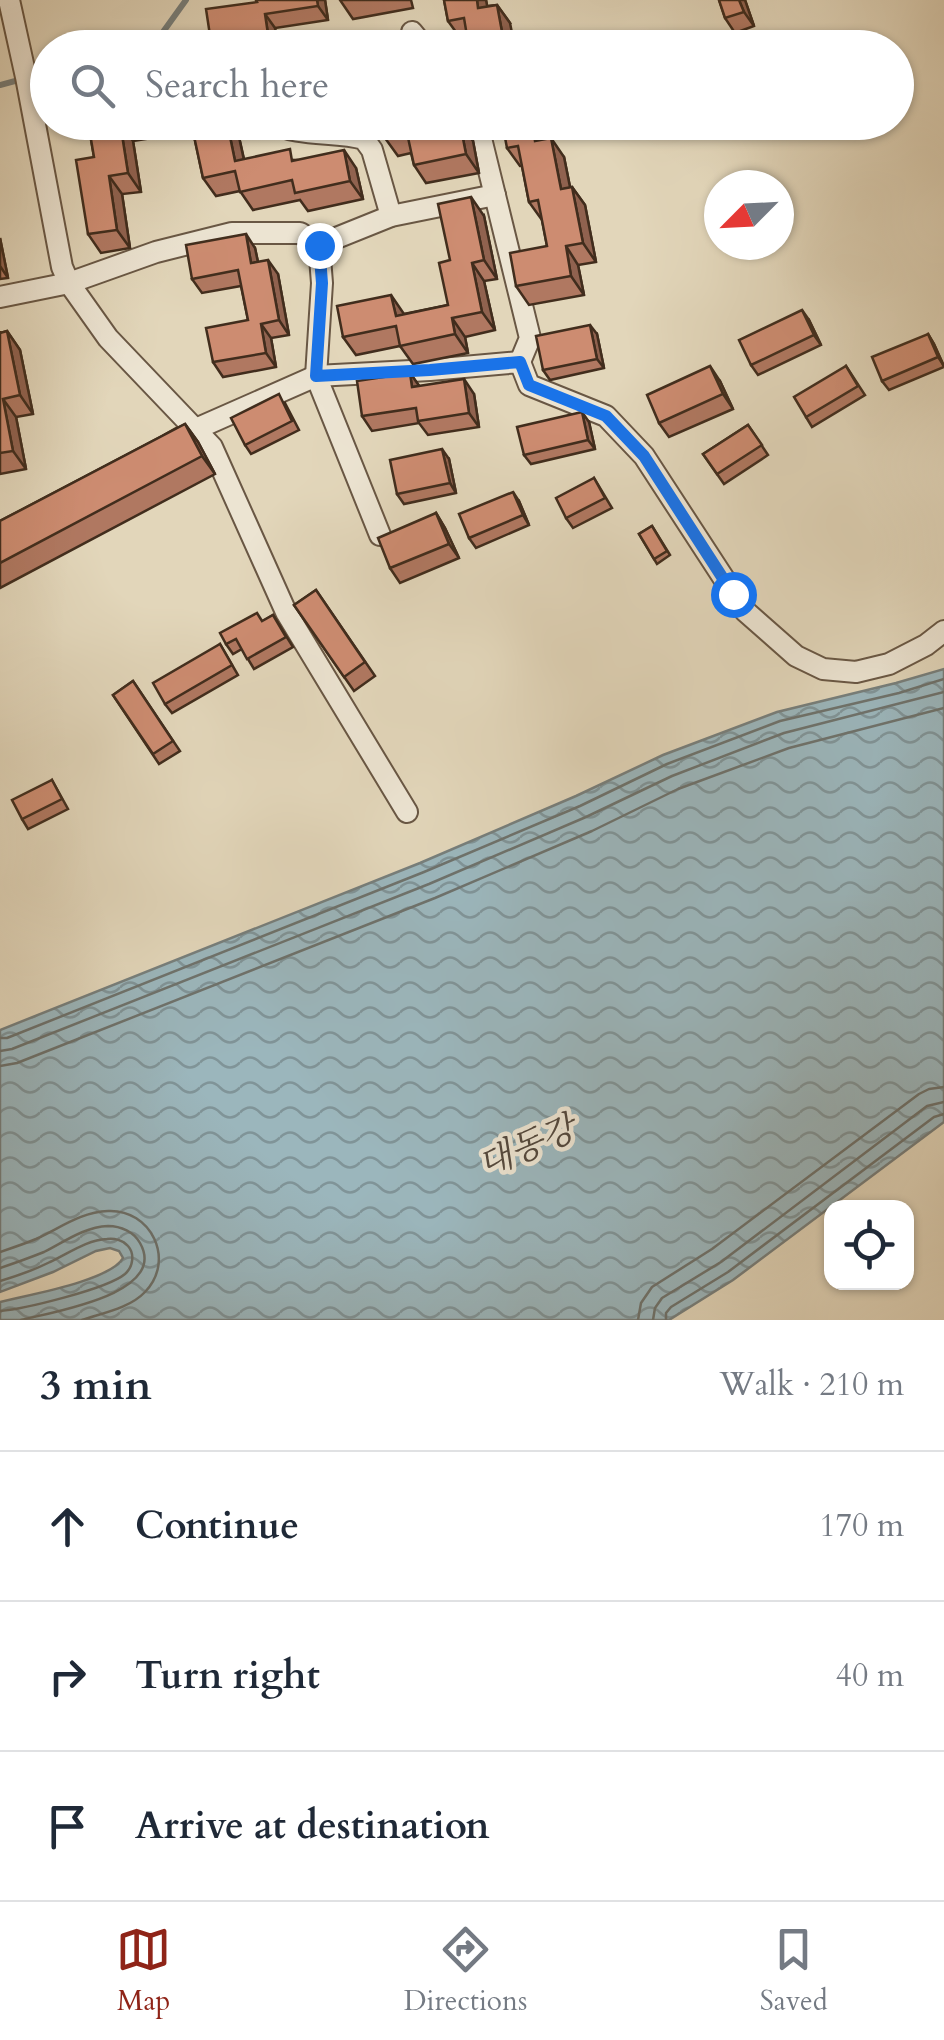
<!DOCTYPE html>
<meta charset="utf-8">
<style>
:root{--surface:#fff;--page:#f6f6f7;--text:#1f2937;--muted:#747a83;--line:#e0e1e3;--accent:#8f2418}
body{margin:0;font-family:Cardo,"Noto Serif KR",serif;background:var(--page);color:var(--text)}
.controls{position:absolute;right:30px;bottom:30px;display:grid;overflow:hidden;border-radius:20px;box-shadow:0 2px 8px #0004}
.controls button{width:90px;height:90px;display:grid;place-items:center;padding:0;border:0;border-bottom:2px solid var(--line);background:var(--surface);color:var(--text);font:50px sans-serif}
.compass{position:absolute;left:704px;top:170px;width:90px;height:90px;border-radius:50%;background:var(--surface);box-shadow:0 2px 8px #0004;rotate:246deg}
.stop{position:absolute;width:30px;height:30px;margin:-22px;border:8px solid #1a73e8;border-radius:50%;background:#fff}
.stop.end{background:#1a73e8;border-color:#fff;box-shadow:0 2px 10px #0008}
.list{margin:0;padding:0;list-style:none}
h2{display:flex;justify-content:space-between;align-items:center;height:130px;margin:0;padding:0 40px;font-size:42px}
h2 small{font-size:32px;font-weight:400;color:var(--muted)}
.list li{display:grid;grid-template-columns:65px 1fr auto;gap:30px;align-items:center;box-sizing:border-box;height:150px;padding:0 40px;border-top:2px solid var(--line)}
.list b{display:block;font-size:38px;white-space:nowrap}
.list em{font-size:32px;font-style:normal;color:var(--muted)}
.icon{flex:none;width:55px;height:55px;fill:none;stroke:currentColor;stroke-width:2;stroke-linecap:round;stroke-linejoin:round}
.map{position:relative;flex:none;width:944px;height:1320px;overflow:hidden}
.search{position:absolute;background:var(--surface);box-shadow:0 2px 8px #0004;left:30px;right:30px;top:30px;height:110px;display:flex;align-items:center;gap:25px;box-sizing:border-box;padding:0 35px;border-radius:55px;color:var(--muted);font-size:38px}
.sheet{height:580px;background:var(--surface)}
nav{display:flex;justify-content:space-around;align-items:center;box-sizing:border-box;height:140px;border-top:2px solid var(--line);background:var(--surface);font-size:28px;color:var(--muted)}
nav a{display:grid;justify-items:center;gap:5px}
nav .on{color:var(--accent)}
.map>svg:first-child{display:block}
.water{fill:url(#water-waves);stroke:#777f7c;stroke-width:2.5}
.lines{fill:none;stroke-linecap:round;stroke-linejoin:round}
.shore{stroke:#6e726c;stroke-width:2.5}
.stream{stroke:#777f7c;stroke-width:6}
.street-casing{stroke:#695744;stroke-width:24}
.street{stroke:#ece4d2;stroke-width:20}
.wall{fill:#b07861;stroke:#412d1d;stroke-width:2.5}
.shaded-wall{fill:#90624f;stroke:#412d1d;stroke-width:2.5}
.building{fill:#cd8c71;stroke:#412d1d;stroke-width:2.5}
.route{stroke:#1a73e8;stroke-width:12}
.labels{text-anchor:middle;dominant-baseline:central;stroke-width:9;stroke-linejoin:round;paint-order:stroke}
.water-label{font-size:35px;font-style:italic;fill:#53483d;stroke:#ece4d2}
</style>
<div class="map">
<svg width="944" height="1320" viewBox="0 0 944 1320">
<defs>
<pattern id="water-waves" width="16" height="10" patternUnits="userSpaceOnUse" patternTransform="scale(2.5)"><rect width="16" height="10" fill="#9bb6bc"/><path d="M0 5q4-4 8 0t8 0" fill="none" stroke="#809498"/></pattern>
</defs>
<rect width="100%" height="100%" fill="#e2d6ba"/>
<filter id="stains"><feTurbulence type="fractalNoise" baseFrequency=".002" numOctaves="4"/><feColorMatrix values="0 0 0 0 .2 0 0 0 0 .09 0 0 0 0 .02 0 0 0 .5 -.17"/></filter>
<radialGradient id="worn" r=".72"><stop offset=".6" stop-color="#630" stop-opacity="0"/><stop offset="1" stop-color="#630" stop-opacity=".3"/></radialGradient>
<path class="water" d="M944 669V1122L733 1280 669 1320H0V1302C27 1295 110 1281 123 1258L119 1251 110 1248 96 1251 53 1272 0 1292V1030L420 863 576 796 663 755 777 712 896 683Z"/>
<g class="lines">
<g class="shore">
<path d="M0 1038H7L424 872 580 806 667 764 780 721 899 693 944 679"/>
<path d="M0 1051 12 1049 429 884 586 817 672 776 784 733 944 692"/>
<path d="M0 1066 17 1063 435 898 592 831 678 789 789 748 944 708"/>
<path d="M0 1252C12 1248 24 1244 36 1239 60 1228 81 1212 108 1211 151 1209 176 1260 145 1292 130 1308 103 1313 82 1320"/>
<path d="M0 1268C15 1263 29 1258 44 1252 64 1242 84 1227 108 1226 121 1226 134 1232 140 1243 169 1294 51 1312 21 1320"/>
<path d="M0 1281C17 1276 34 1270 50 1262 68 1254 86 1240 107 1239 114 1238 123 1240 128 1246 135 1254 133 1267 125 1274 107 1289 24 1309 0 1311"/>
<path d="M638 1320 641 1303 652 1287 712 1249 919 1094 929 1089 944 1087"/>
<path d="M653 1320 655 1308 662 1298 721 1262 927 1106 944 1102"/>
<path d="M666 1320V1313L671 1307 728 1272 934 1117 944 1114"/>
</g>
<g class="stream">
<path d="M140 48 163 32 186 0"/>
<path d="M0 85 48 72"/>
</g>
<defs>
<g id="street">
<path d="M9 0 26 77 62 267 69 283 108 338 212 447 286 612 407 812"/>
<path d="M412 32 425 48"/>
<path d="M272 122C296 137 336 131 364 139L372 150 391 216"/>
<path d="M477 122 530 338 520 362"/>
<path d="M319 245 391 216 495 195"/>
<path d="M0 297 69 283 156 252 232 233H300L319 245 322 283 316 376 380 535"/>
<path d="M170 444 196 429 316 376 430 370 520 362 529 385 606 416 644 456 745 611 796 656 823 669 856 672 889 664 926 645 944 631"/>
</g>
</defs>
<use href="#street" class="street-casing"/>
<use href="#street" class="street"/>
</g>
<g class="wall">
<path d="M256 0H325L328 20 275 28 278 48H215L211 42 257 2Z"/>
<path d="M340 0H411L413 8 353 19Z"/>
<path d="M444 0H486L487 6 497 5 510 23 461 39 448 21Z"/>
<path d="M719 0H745L754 26 735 33 725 18Z"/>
<path d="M88 122H183L184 133 133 141 141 192 122 194 130 248 101 253 88 234 94 157Z"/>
<path d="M191 122H249L252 134 239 137 244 159 297 160 356 168 363 199 308 211 300 200 253 210 240 191 216 196 203 178Z"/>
<path d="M382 122H428L430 129 473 141 479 173 426 183 414 165 411 153 398 156 385 138Z"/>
<path d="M541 122 545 140 564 157 570 187H572L585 205 596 262 578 265 584 295 529 305 516 286 547 246 542 220 529 202 522 166H520L507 148Z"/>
<path d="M484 216 497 279 484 281 495 330 465 337 468 353 413 364 400 346 356 355 343 337 404 314 448 305 450 260Z"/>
<path d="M0 238 8 278 0 279Z"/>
<path d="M255 248 258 262 278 274 289 335 271 338 276 367 223 377 213 362 248 320 241 286 202 293 192 279Z"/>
<path d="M809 320 821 345 758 375 751 365Z"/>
<path d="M0 331V333L7 331 20 350 33 414 16 417 26 469 0 474Z"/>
<path d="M597 334 604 368 550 380 543 370Z"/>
<path d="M928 334 934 344 944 367 889 390 882 381Z"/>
<path d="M846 366 865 395 812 427 806 417Z"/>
<path d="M410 373 419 386 474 394 479 427 428 435 419 423 372 431 362 416Z"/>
<path d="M720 381 733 409 669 437 659 423Z"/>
<path d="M285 403 299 430 251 454 245 445Z"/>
<path d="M589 422 595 449 531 464 524 455Z"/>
<path d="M185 424 198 442 215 474 0 588V521Z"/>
<path d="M748 425 768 455 724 484 703 454Z"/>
<path d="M449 459 456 493 404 504 397 494Z"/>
<path d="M594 478 612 508 573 528 566 518Z"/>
<path d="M519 501 529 525 476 548 469 538Z"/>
<path d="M436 513 445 528 459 558 400 583 390 568Z"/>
<path d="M652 526 670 555 657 564 639 534Z"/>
<path d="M316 590 375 676 354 691 294 605Z"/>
<path d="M273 615 293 647 254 669 242 649 233 654 226 644Z"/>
<path d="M220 644 238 675 172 713 165 704Z"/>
<path d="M133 681 180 751 159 764 113 695Z"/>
<path d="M52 780 68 809 28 829 22 819Z"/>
</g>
<g class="shaded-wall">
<path d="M317 0H325L328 20 318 6Z"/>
<path d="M477 0H486L491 26 478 8Z"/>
<path d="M739 0H745L754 26 744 12Z"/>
<path d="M497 5 510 23 515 48H505Z"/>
<path d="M265 14 275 28 278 48 268 34Z"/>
<path d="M120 122 133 141 141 192 128 173Z"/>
<path d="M227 122H229L239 137 248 179 235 161Z"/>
<path d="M419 122H428L434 149 421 131Z"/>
<path d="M532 122H541L548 160 535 141Z"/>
<path d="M460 123 473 141 479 173 466 154Z"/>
<path d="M551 138 564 157 574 207 561 189Z"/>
<path d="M344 150 356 168 363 199 350 181Z"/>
<path d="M109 176 122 194 130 248 117 230Z"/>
<path d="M572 187 585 205 596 262 583 243Z"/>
<path d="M471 197 484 216 497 279 484 260Z"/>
<path d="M246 234 255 248 261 277 251 263Z"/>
<path d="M0 238 8 278 0 266Z"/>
<path d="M566 246 578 265 584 295 571 276Z"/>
<path d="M268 260 278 274 289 335 279 320Z"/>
<path d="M472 263 484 281 495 330 482 312Z"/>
<path d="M391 295 404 314 408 335 396 316Z"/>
<path d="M802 310 809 320 821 345 814 335Z"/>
<path d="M452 318 465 337 468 353 455 334Z"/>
<path d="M261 324 271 338 276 367 266 353Z"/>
<path d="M590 325 597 334 604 368 597 359Z"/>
<path d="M7 331 20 350 33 414 20 395Z"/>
<path d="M928 334 934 344 944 366 938 357Z"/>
<path d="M710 366 720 381 733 409 723 394Z"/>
<path d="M410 373 420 387H412Z"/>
<path d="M464 379 474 394 479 427 469 413Z"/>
<path d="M3 399 16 417 26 469 13 451Z"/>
<path d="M582 412 589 422 595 449 588 440Z"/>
<path d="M185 424 198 442 215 474 202 456Z"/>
<path d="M442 449 449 459 456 493 450 483Z"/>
<path d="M513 492 519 501 529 525 523 515Z"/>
<path d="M436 513 445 528 459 558 449 544Z"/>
</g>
<g class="building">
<path d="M256 0H317L318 6 265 14 268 34 211 42 206 9 257 2Z"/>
<path d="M444 0H477L478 8 497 5 505 48H469L464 18 448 21Z"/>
<path d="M719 0H739L744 12 725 18Z"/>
<path d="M324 42 325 48H296Z"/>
<path d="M88 122H120L128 173 109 176 117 230 88 234 76 160 94 157Z"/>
<path d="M191 122H227L235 161 290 149 292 161 344 150 350 181 295 193 292 180 240 192 235 171 203 178Z"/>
<path d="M382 122H419L421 131 460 123 466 154 414 165 407 133 385 138Z"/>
<path d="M502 122H532L535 141 551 138 561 189 572 187 583 243 566 246 571 276 516 286 510 253 547 246 538 200 529 202 518 146 507 148Z"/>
<path d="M471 197 484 260 472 263 482 312 452 318 455 334 400 346 396 326 343 337 337 306 391 295 396 316 448 305 439 263 450 260 438 204Z"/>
<path d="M246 234 251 263 268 260 279 320 261 324 266 353 213 362 206 328 248 320 238 270 192 279 186 245Z"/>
<path d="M802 310 814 335 751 365 739 340Z"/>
<path d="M590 325 597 359 543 370 536 336Z"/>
<path d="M7 331 20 395 3 399 13 451 0 453V333Z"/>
<path d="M928 334 938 357 882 381 872 357Z"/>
<path d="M710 366 723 394 659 423 647 395Z"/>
<path d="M846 366 858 386 806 417 794 397Z"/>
<path d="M410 373 412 387 464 379 469 413 418 421 416 408 362 416 357 381Z"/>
<path d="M279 394 292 421 245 445 231 418Z"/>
<path d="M582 412 588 440 524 455 517 427Z"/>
<path d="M185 424 202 456 0 563V521Z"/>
<path d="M748 425 762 445 717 474 703 454Z"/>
<path d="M442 449 450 483 397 494 390 460Z"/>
<path d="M594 478 605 498 566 518 556 498Z"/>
<path d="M513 492 523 515 469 538 459 514Z"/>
<path d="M436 513 449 544 390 568 378 538Z"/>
<path d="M652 526 667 551 654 559 639 534Z"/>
<path d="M316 590 365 662 344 677 294 605Z"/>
<path d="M257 613 262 621 273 615 286 637 247 659 236 639 226 644 220 633Z"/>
<path d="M220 644 232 665 165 704 153 683Z"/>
<path d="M133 681 173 741 153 754 113 695Z"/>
<path d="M52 780 62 799 22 819 12 800Z"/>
</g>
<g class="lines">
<path class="route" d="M319 245 322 283 316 376 430 370 520 362 529 385 606 416 644 456 733 594"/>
</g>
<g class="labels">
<g class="water-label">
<text transform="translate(527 1147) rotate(-23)">대동강</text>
</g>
</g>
<rect width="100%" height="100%" filter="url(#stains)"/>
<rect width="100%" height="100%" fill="url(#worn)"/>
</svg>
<div class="controls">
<button><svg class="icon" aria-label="locate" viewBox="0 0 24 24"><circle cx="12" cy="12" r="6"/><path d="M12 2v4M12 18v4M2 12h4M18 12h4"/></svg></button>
</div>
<svg class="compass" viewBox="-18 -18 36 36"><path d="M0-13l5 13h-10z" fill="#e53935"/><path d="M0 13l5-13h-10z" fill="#747a83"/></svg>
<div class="stop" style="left:733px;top:594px"></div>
<div class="stop end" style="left:319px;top:245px"></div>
<div class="search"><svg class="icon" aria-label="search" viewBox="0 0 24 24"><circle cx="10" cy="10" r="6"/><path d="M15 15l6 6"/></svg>Search here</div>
</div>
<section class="sheet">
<h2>3 min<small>Walk · 210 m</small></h2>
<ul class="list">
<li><svg class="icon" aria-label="ahead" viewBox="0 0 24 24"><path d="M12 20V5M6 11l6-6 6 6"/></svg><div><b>Continue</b></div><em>170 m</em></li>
<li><svg class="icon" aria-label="right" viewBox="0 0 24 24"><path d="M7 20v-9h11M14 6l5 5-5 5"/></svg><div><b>Turn right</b></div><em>40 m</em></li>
<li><svg class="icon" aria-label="arrive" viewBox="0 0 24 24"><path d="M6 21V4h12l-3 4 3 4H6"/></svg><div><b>Arrive at destination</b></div></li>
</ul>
</section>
<nav>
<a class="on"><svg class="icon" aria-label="map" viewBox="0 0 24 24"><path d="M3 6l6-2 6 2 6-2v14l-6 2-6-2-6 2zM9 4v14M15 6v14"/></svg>Map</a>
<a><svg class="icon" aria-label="directions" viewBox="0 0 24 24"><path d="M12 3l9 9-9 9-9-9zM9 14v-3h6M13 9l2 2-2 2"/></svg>Directions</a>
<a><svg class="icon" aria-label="saved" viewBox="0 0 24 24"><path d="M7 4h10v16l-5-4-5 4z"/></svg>Saved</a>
</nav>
